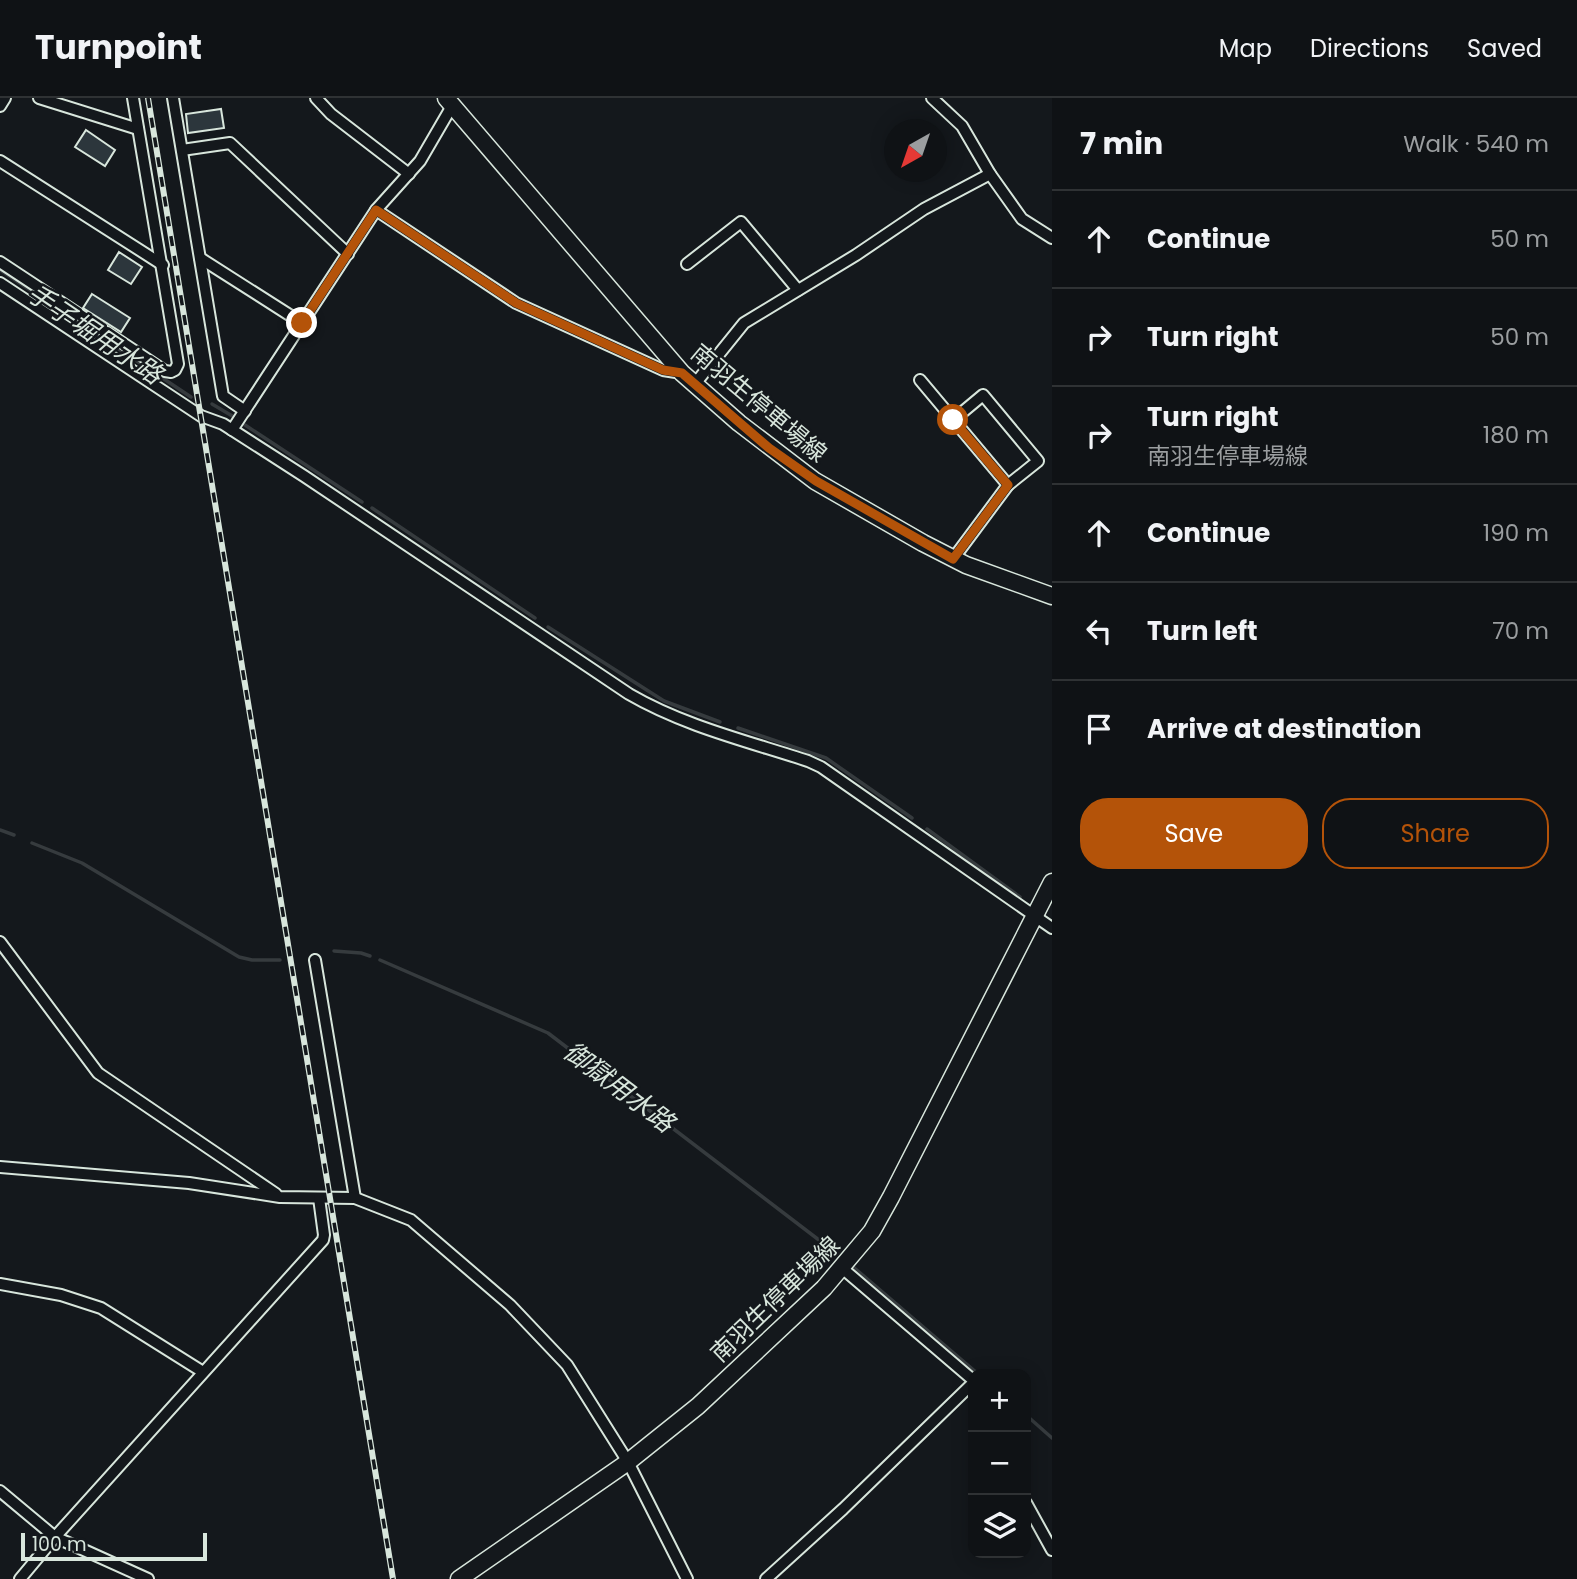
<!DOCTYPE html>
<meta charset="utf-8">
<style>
:root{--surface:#0f1215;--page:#1d2022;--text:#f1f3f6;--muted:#9b9ea0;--line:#2f3234;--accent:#b45309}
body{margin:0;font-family:Poppins,"Noto Sans JP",sans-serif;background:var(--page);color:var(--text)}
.controls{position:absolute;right:21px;bottom:21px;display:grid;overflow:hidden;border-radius:14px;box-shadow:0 4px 18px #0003}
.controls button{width:63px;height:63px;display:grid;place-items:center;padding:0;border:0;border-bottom:2px solid var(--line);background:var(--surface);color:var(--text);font:35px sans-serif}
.compass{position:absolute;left:884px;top:21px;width:63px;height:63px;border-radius:50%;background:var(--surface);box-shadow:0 4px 18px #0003;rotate:220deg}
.scale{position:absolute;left:21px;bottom:18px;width:186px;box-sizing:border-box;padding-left:7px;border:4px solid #d8e6dc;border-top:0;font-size:19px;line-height:24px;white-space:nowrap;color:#d8e6dc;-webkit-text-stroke:5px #14181c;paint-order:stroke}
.stop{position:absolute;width:21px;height:21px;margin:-16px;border:5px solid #b45309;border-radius:50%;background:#fff}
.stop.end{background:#b45309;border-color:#fff;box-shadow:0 2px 7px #0008}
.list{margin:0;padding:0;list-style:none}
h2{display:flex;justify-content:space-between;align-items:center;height:91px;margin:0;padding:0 28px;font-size:30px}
h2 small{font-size:23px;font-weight:400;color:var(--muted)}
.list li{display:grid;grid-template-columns:46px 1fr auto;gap:21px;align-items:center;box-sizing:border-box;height:98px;padding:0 28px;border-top:2px solid var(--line)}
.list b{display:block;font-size:26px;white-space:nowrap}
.list p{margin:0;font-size:23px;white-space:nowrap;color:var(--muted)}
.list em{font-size:23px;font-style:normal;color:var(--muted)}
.actions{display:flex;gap:14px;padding:21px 28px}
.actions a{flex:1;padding:16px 0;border:2px solid var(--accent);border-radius:28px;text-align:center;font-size:24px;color:var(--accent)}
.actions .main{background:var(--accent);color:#fff}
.icon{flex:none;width:38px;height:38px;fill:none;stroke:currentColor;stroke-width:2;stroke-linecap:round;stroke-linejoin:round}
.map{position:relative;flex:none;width:1052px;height:1481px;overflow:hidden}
header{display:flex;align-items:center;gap:42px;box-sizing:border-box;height:98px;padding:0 35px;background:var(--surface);border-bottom:2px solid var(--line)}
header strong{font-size:33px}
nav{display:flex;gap:38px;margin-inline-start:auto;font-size:24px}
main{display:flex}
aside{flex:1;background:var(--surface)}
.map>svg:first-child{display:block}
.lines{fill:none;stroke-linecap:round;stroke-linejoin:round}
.stream{stroke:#363b3e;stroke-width:3.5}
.building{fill:#2c363c;stroke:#d8e6dc;stroke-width:2}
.minor-casing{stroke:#d8e6dc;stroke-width:14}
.secondary-casing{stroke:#d8e6dc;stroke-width:19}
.minor{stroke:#14181c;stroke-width:10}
.secondary{stroke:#14181c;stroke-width:16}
.rail-casing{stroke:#d8e6dc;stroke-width:6}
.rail{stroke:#14181c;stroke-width:3.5;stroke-dasharray:10;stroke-linecap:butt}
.route{stroke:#b45309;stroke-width:9}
.labels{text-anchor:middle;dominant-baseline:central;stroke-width:5;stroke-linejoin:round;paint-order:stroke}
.street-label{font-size:24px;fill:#d8e6dc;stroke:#14181c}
.water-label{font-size:26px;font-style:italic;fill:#d8e6dc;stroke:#14181c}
</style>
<header>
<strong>Turnpoint</strong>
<nav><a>Map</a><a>Directions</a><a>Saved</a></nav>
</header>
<main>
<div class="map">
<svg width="1052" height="1481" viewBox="0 0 1052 1481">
<rect width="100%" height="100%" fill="#14181c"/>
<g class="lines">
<g class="stream">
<path d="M0 172 191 299"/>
<path d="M212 306 234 319"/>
<path d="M245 327 362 404"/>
<path d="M372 410 535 520"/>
<path d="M548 529 664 603 720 624"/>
<path d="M738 630 826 660 912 720"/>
<path d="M927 731 1020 799"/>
<path d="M0 732 14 737"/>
<path d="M32 745 82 765 239 859 252 862H280"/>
<path d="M334 853 361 855 370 858"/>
<path d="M380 862 548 935 836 1155"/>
<path d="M852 1168 977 1275"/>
<path d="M1026 1317 1052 1340"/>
</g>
</g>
<g class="building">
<path d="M221 11 224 30 188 35 186 16Z"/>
<path d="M86 32 115 52 105 68 75 49Z"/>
<path d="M119 154 142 169 131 186 108 172Z"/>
<path d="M92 196 130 220 121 234 83 210Z"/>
</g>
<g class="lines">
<defs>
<g id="minor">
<path d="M39 0 138 31"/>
<path d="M173 0 223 298 245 313"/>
<path d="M316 0 331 16 409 76"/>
<path d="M932 0 962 28 990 76 1022 121 1052 140"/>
<path d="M0 8 5 0"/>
<path d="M182 52 230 45 348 156"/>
<path d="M0 63 163 167"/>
<path d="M376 112 516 205 663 272 682 275"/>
<path d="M200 160 302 225"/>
<path d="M0 164 165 273 171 274 175 272 178 266 133 0"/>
<path d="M687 166 741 124 798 192"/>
<path d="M0 185 201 318 223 326 304 378 629 596C684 628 747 643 808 663L821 669 1052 830"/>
<path d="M920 282 1008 387 953 461"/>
<path d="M694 287 744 225 856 157 924 111 990 76"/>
<path d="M953 322 983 297 1038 363 1008 387"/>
<path d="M232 332 376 112 420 63 452 8"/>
<path d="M0 844 98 975 276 1096"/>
<path d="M315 862 355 1100"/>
<path d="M0 1069 189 1085 280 1099 355 1100 411 1122 510 1207 567 1267 628 1364 687 1481"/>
<path d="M842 1170 973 1282"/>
<path d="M0 1186 61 1197 101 1210 203 1274"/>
<path d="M0 1393 55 1439 148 1481"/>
<path d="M1026 1405 1052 1452"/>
<path d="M20 1481 55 1439 323 1142 324 1137 319 1100"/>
<path d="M766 1481 843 1411 973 1285"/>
</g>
<g id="secondary">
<path d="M446 0 682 275 739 325 815 383 923 445 966 467 1052 498"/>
<path d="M459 1481 628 1364 698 1308 824 1190 872 1133 891 1099 1052 784"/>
</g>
</defs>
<use href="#minor" class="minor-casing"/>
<use href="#secondary" class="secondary-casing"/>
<use href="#minor" class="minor"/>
<use href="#secondary" class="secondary"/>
<defs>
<path id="rail" d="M148 0 393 1481"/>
</defs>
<use href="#rail" class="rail-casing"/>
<use href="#rail" class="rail"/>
</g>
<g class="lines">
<path class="route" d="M302 225 376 112 516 205 663 272 682 275 769 350 816 383 953 461 1008 387 953 322"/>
</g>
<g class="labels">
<g class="street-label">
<text transform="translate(759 305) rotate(40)">南羽生停車場線</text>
<text transform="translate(775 1201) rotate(-44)">南羽生停車場線</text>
</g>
<g class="water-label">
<text transform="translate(95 236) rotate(34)">手子堀用水路</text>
<text transform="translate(619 989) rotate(37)">御獄用水路</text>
</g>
</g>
</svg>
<div class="controls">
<button>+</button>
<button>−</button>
<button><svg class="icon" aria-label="layers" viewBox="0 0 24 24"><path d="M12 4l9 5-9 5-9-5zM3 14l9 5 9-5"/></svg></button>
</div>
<svg class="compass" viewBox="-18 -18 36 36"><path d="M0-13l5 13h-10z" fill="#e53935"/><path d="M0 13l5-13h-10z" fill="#9b9ea0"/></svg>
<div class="scale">100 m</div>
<div class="stop" style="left:953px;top:322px"></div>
<div class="stop end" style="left:302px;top:225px"></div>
</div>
<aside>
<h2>7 min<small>Walk · 540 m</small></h2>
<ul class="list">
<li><svg class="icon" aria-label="ahead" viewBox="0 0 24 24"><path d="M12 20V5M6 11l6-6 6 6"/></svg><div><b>Continue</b></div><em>50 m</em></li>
<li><svg class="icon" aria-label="right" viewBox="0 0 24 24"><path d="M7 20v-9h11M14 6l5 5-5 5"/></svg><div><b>Turn right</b></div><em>50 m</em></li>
<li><svg class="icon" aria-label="right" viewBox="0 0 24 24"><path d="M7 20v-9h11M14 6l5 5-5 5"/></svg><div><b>Turn right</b><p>南羽生停車場線</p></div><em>180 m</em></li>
<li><svg class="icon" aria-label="ahead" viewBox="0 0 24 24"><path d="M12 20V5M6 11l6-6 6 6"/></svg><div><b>Continue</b></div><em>190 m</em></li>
<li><svg class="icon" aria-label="left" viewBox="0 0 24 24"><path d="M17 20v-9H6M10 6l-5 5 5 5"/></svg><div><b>Turn left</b></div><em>70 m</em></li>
<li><svg class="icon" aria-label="arrive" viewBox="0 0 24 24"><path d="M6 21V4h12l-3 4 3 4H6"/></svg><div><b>Arrive at destination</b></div></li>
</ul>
<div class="actions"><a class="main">Save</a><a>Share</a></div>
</aside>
</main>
